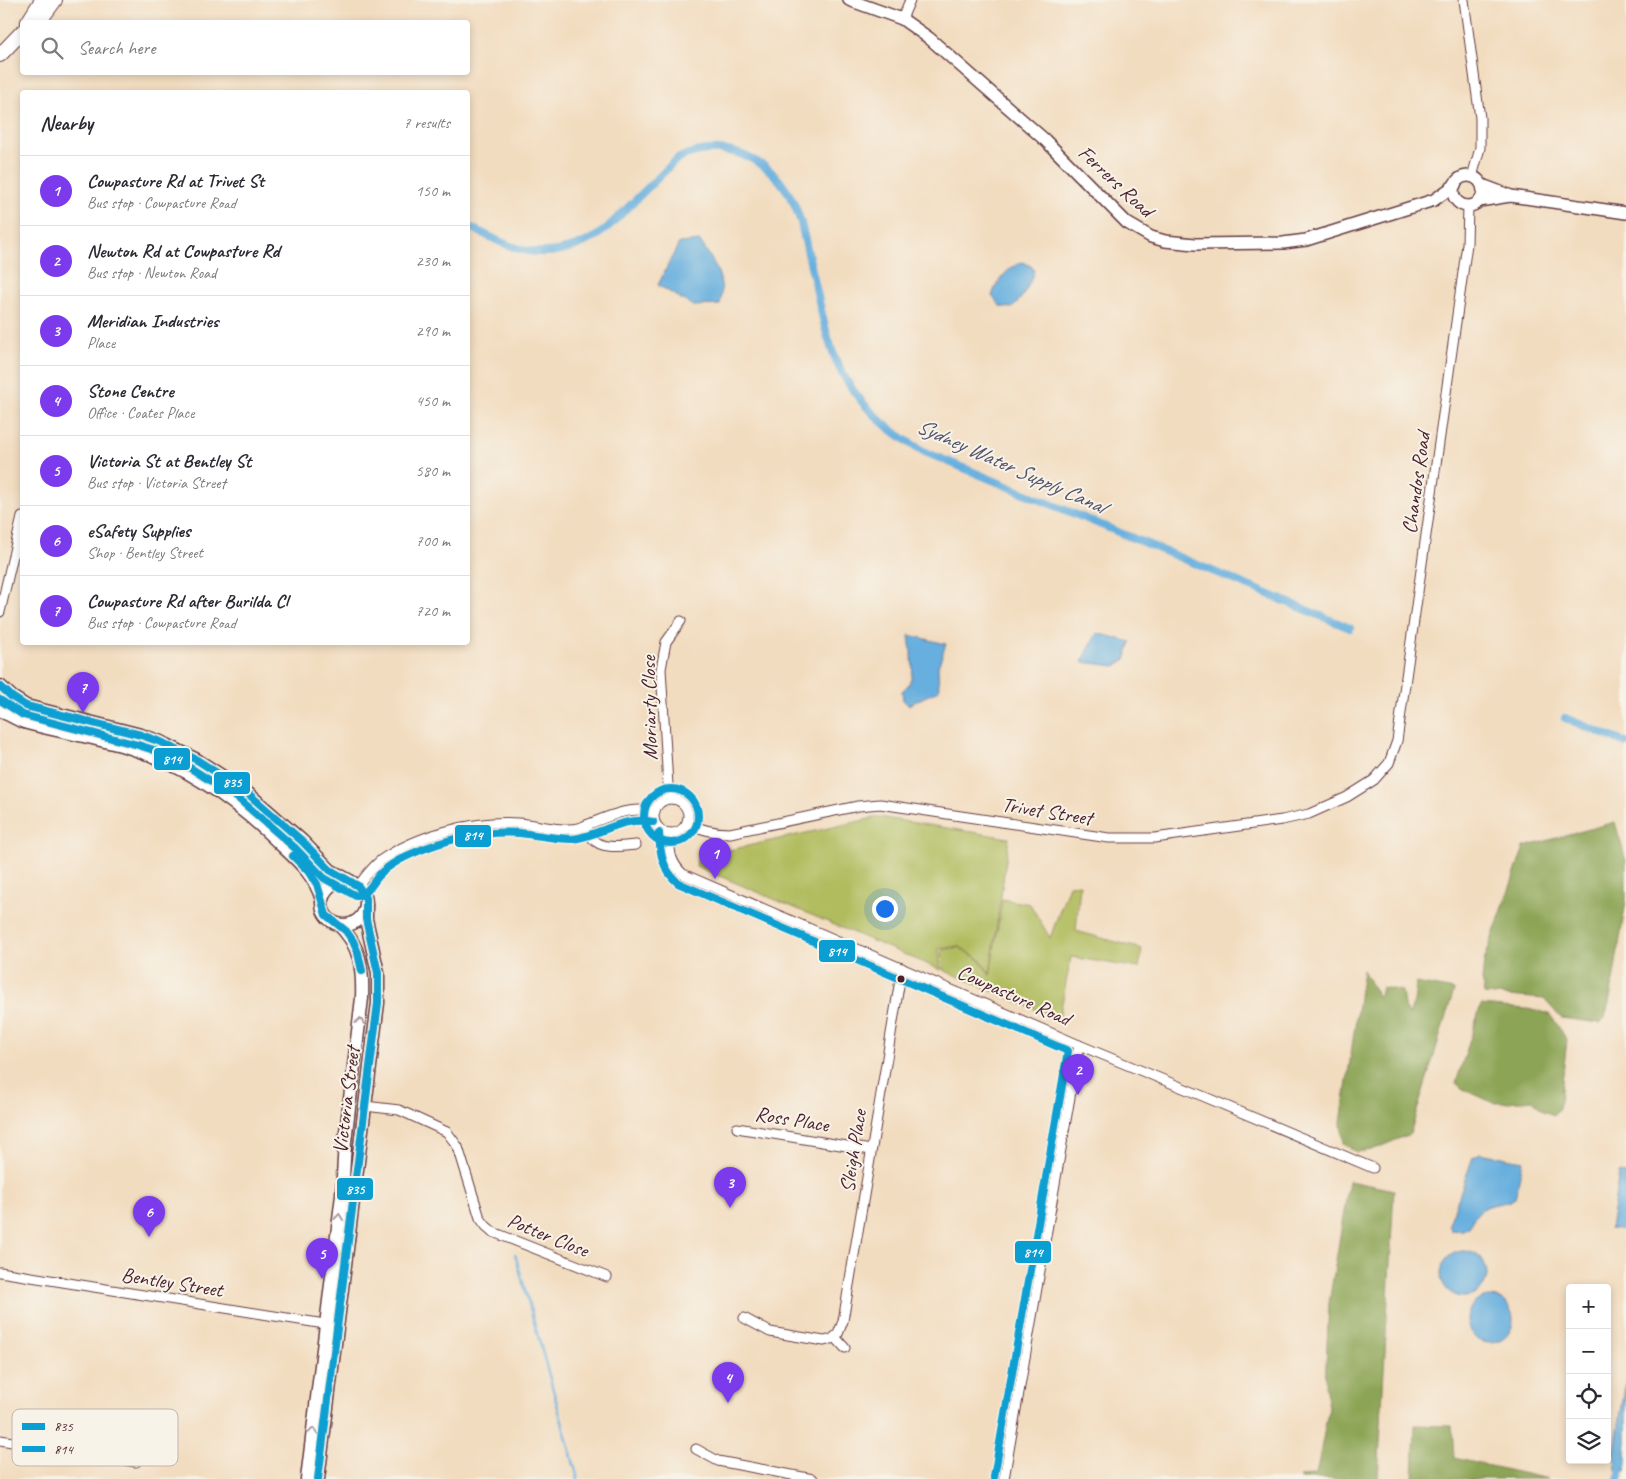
<!DOCTYPE html>
<meta charset="utf-8">
<style>
:root{--surface:#fff;--page:#f2f2f3;--text:#2b2b33;--muted:#7c7c81;--line:#e1e1e2;--accent:#7c3aed}
body{margin:0;font-family:Caveat,sans-serif;background:var(--page);color:var(--text)}
.controls{position:absolute;right:15px;bottom:15px;display:grid;overflow:hidden;border-radius:5px;box-shadow:0 2px 8px #0003}
.controls button{width:45px;height:45px;display:grid;place-items:center;padding:0;border:0;border-bottom:1px solid var(--line);background:var(--surface);color:var(--text);font:25px sans-serif}
.you{position:absolute;left:884px;top:908px;width:18px;height:18px;margin:-12px;border:4px solid #fff;border-radius:50%;background:#1a73e8;box-shadow:0 0 0 8px #1a73e833}
.badge{display:grid;place-items:center;width:32px;height:32px;border-radius:50%;background:var(--accent);color:#fff;font-size:16px;font-weight:700}
.pin{position:absolute;translate:-50% -41px;filter:drop-shadow(0 1px 2px #0008)}
.pin::after{content:'';position:absolute;top:26px;width:18px;height:15px;background:inherit;clip-path:polygon(0 0,100% 0,50% 100%)}
.list{margin:0;padding:0;list-style:none}
h2{display:flex;justify-content:space-between;align-items:center;height:65px;margin:0;padding:0 20px;font-size:21px}
h2 small{font-size:16px;font-weight:400;color:var(--muted)}
.list li{display:grid;grid-template-columns:32px 1fr auto;gap:15px;align-items:center;box-sizing:border-box;height:70px;padding:0 20px;border-top:1px solid var(--line)}
.list b{display:block;font-size:19px;white-space:nowrap}
.list p{margin:0;font-size:16px;white-space:nowrap;color:var(--muted)}
.list em{font-size:16px;font-style:normal;color:var(--muted)}
.icon{flex:none;width:28px;height:28px;fill:none;stroke:currentColor;stroke-width:2;stroke-linecap:round;stroke-linejoin:round}
.map{position:relative;flex:none;width:1626px;height:1479px;overflow:hidden}
.search{position:absolute;background:var(--surface);box-shadow:0 2px 8px #0003;left:20px;top:20px;width:450px;height:55px;display:flex;align-items:center;gap:12px;box-sizing:border-box;padding:0 18px;border-radius:5px;color:var(--muted);font-size:19px}
.panel{position:absolute;background:var(--surface);box-shadow:0 2px 8px #0003;left:20px;top:90px;width:450px;height:555px;border-radius:5px}
.map>svg:first-child{display:block}
.green{fill:#b0bc5d;stroke:#7d6e44}
.forest{fill:#8ca454;stroke:#6b6240}
.water{fill:#66afde;stroke:#586784}
.lines{fill:none;stroke-linecap:round;stroke-linejoin:round}
.stream{stroke:#66afde;stroke-width:2.5}
.canal{stroke:#66afde;stroke-width:8}
.minor-casing{stroke:#633b41;stroke-width:11}
.tertiary-casing{stroke:#633b41;stroke-width:14}
.secondary-casing{stroke:#633b41;stroke-width:15}
.primary-casing{stroke:#633b41;stroke-width:16}
.minor{stroke:#fff;stroke-width:9}
.tertiary{stroke:#fff;stroke-width:11}
.secondary{stroke:#fff;stroke-width:12}
.primary{stroke:#fff;stroke-width:14}
.bus-1-casing{stroke:#f7f3e8;stroke-width:11}
.bus-2-casing{stroke:#f7f3e8;stroke-width:11}
.bus-1{stroke:#0b9ed2;stroke-width:8}
.bus-2{stroke:#0b9ed2;stroke-width:8}
.oneway{stroke:#ae9aa0}
.bus-dot{fill:#4a1f2b;stroke:#f7f3e8;stroke-width:2}
.labels{text-anchor:middle;dominant-baseline:central;stroke-width:4;stroke-linejoin:round;paint-order:stroke}
.street-label{font-size:21px;fill:#4a1f2b;stroke:#f7f3e8}
.water-label{font-size:22px;font-style:italic;fill:#54516a;stroke:#f7f3e8}
.key{fill:#f7f3e8;stroke:#c3b3af;stroke-width:1}
.key-label{font-size:14px;fill:#4a1f2b}
.line-badge{stroke:#f7f3e8;stroke-width:2}
.badge-label{font-size:14px;text-anchor:middle;font-weight:bold;fill:#fff}
</style>
<div class="map">
<svg width="1626" height="1479" viewBox="0 0 1626 1479">
<rect width="100%" height="100%" fill="#f7f3e8"/>
<filter id="ink" filterUnits="userSpaceOnUse"><feTurbulence type="fractalNoise" baseFrequency=".02" numOctaves="2"/><feDisplacementMap in="SourceGraphic" scale="10" xChannelSelector="R" yChannelSelector="G"/><feConvolveMatrix kernelMatrix="1 2 1 2 8 2 1 2 1" color-interpolation-filters="sRGB"/></filter>
<filter id="wash" filterUnits="userSpaceOnUse"><feTurbulence type="fractalNoise" baseFrequency=".0096" numOctaves="4" result="noise"/><feDisplacementMap in="SourceGraphic" scale="20" xChannelSelector="R" yChannelSelector="G"/><feGaussianBlur stdDeviation="1.12" result="paint"/><feColorMatrix in="noise" values="0 0 0 0 0 0 0 0 0 0 0 0 0 0 0 0 0 1.4 0 .05"/><feComposite in="paint" operator="in"/></filter>
<g filter="url(#wash)">
<rect width="100%" height="100%" fill="#f2dcbf"/>
<g class="green">
<path d="M878 817 1009 838 990 974 981 960 958 946 939 949 941 970 696 866 699 851 716 853Z"/>
<path d="M1080 884 1076 931 1142 949 1139 968 1071 957 1059 1019 943 970 942 950 958 947 980 960 990 976 1002 899 1030 904 1050 938 1069 885Z"/>
</g>
<g class="forest">
<path d="M1615 822 1626 861V901L1611 994 1605 1018 1600 1023 1561 1018 1544 999 1484 994 1482 980 1484 961 1524 847Z"/>
<path d="M1363 970 1379 999 1382 987 1402 991 1404 1006 1409 1015 1414 1002 1416 983 1454 990 1410 1134 1372 1150 1356 1152 1343 1143 1341 1123Z"/>
<path d="M1481 1005 1537 1010 1551 1015 1567 1040 1559 1109 1554 1115 1543 1111 1533 1100 1494 1103 1463 1089 1456 1083Z"/>
<path d="M1349 1181 1394 1190 1378 1479H1300V1476L1316 1475 1329 1407 1325 1385 1329 1303Z"/>
<path d="M1415 1425 1452 1426 1454 1458 1548 1479H1413Z"/>
</g>
<g class="water">
<path d="M700 241C714 263 726 278 720 305L693 306 658 285 679 243Z"/>
<path d="M1022 262 1031 266 1034 271C1029 286 1024 297 1012 308L1001 307 992 296C996 282 1008 267 1022 262Z"/>
<path d="M1097 633 1131 642 1125 660 1115 666 1082 662Z"/>
<path d="M909 635 946 644 938 667 939 690 908 705 903 700 902 691C920 678 910 654 909 635Z"/>
<path d="M1480 1153 1523 1161 1515 1198C1506 1205 1492 1202 1481 1210 1467 1221 1474 1233 1451 1230L1449 1224 1473 1157Z"/>
<path d="M1619 1173 1626 1174V1231L1610 1229Z"/>
<circle cx="1464" cy="1274" r="23"/>
<circle cx="1490" cy="1320" r="23"/>
<path d="M1626 1380V1471L1616 1470 1614 1455Z"/>
</g>
<g class="lines">
<path class="stream" d="M515 1254 578 1479"/>
<g class="canal">
<path d="M468 226C483 233 498 242 514 247 545 259 581 249 606 229L677 159C718 138 766 155 789 194 795 203 798 213 801 223 807 249 813 275 819 301 824 324 829 346 839 367 858 405 889 432 925 452L1350 628"/>
<path d="M1565 718 1626 743"/>
<path d="M1619 1479 1622 1461"/>
</g>
</g>
</g>
<g filter="url(#ink)">
<g class="lines">
<defs>
<g id="minor">
<path d="M1464 0 1480 118V148L1472 177"/>
<path d="M902 19 910 0"/>
<path d="M0 612 22 517"/>
<path d="M672 799 668 785 661 669 666 642 681 621"/>
<circle cx="671" cy="816" r="17"/>
<path d="M687 823C701 830 714 833 730 833L858 806 880 804 1109 838H1155L1282 820 1309 814 1347 797 1374 780 1389 763 1397 741 1467 244 1468 206"/>
<path d="M586 825C588 829 590 836 593 839 602 850 623 846 636 845"/>
<path d="M669 833C670 851 669 861 683 874L1079 1045 1205 1097 1373 1168"/>
<path d="M358 886C365 877 372 867 381 860 417 835 474 820 518 823 537 824 560 832 579 828 582 827 586 825 589 824 612 815 631 806 655 812"/>
<path d="M365 1106 399 1110 447 1132 458 1147 480 1218 486 1226 493 1232 607 1277"/>
<path d="M737 1128 871 1150"/>
<path d="M0 1272 331 1325"/>
<path d="M744 1318 770 1332 824 1341 832 1339 838 1334 843 1321 902 968"/>
<path d="M835 1337 845 1348"/>
<path d="M0 1440 136 1462"/>
<path d="M696 1449 718 1461 813 1479"/>
<path d="M1004 1479 1079 1045"/>
</g>
<g id="tertiary">
<path d="M849 0 902 19 929 38 1045 140 1127 223 1151 237 1165 241 1195 244 1283 243 1306 240 1434 200 1455 185"/>
<circle cx="1468" cy="191" r="15"/>
<path d="M1482 185 1511 196 1626 213"/>
<path d="M1479 201 1510 196"/>
</g>
<g id="secondary">
<path d="M0 686 12 697 26 706 141 735 161 742 197 760 245 791 302 841 330 870 352 882"/>
<path d="M0 711C9 714 16 719 24 722 59 732 96 737 131 748 188 766 235 800 277 841 297 860 314 873 322 900"/>
<circle cx="344" cy="903" r="22"/>
<path d="M307 1479 342 1195 345 1141 362 998C363 970 361 945 338 924"/>
<path d="M318 1479 378 1003V973L366 919V905"/>
</g>
<g id="primary">
<path d="M28 22 42 0"/>
<path d="M34 22 44 15 55 0"/>
<path d="M0 55 22 32"/>
</g>
</defs>
<use href="#minor" class="minor-casing"/>
<use href="#tertiary" class="tertiary-casing"/>
<use href="#secondary" class="secondary-casing"/>
<use href="#primary" class="primary-casing"/>
<use href="#minor" class="minor"/>
<use href="#tertiary" class="tertiary"/>
<use href="#secondary" class="secondary"/>
<use href="#primary" class="primary"/>
<defs>
<g id="bus-1">
<path d="M0 686 12 697 26 706 141 735 161 742 197 760 245 791 302 841 330 870 358 886 366 898V919L378 973V1003L318 1479"/>
<path d="M293 856 308 871 317 884 326 915 346 931 353 941 358 953 362 971"/>
</g>
<g id="bus-2">
<path d="M0 700 23 715 138 745 157 751 192 769 239 799 295 848 324 878 356 896C367 896 373 882 380 874 392 862 410 854 426 848 456 837 489 831 520 833 538 835 555 839 573 839 602 835 621 816 653 822"/>
<circle cx="671" cy="816" r="27"/>
<path d="M659 833C660 853 662 869 678 883L1068 1051 994 1477"/>
</g>
</defs>
<use href="#bus-1" class="bus-1-casing"/>
<use href="#bus-2" class="bus-2-casing"/>
<use href="#bus-1" class="bus-1"/>
<use href="#bus-2" class="bus-2"/>
</g>
<defs><path id="oneway-chevron" d="M-2-3.5L2.5 0L-2 3.5" fill="none" stroke-width="1.6" stroke-linecap="round" stroke-linejoin="round" transform="scale(1.25)"/></defs>
<g class="oneway">
<use href="#oneway-chevron" transform="translate(360 1021) rotate(-83)"/>
<use href="#oneway-chevron" transform="translate(339 1217) rotate(-83)"/>
<use href="#oneway-chevron" transform="translate(313 1431) rotate(-83)"/>
</g>
</g>
<circle class="bus-dot" cx="901" cy="979" r="4.5"/>
<g class="labels">
<g class="street-label">
<text transform="translate(1116 181) rotate(43)">Ferrers Road</text>
<text transform="translate(1416 483) rotate(-82)">Chandos Road</text>
<text transform="translate(649 708) rotate(-91)">Moriarty Close</text>
<text transform="translate(1047 811) rotate(9)">Trivet Street</text>
<text transform="translate(1014 995) rotate(24)">Cowpasture Road</text>
<text transform="translate(346 1100) rotate(-83)">Victoria Street</text>
<text transform="translate(792 1119) rotate(9)">Ross Place</text>
<text transform="translate(853 1151) rotate(-81)">Sleigh Place</text>
<text transform="translate(548 1235) rotate(22)">Potter Close</text>
<text transform="translate(172 1282) rotate(9)">Bentley Street</text>
</g>
<g class="water-label">
<text transform="translate(1011 466) rotate(24)">Sydney Water Supply Canal</text>
</g>
</g>
<rect x="12" y="1409" width="166" height="57" rx="8" class="key"/>
<rect x="22" y="1423" width="23" height="7" fill="#0b9ed2"/>
<rect x="22" y="1446" width="23" height="6" fill="#0b9ed2"/>
<g class="key-label">
<text x="54" y="1431">835</text>
<text x="54" y="1454">814</text>
</g>
<g class="line-badge">
<rect x="153" y="747" width="38" height="24" rx="5" fill="#0b9ed2"/>
<rect x="213" y="771" width="38" height="24" rx="5" fill="#0b9ed2"/>
<rect x="454" y="824" width="38" height="24" rx="5" fill="#0b9ed2"/>
<rect x="818" y="939" width="38" height="24" rx="5" fill="#0b9ed2"/>
<rect x="336" y="1177" width="38" height="24" rx="5" fill="#0b9ed2"/>
<rect x="1014" y="1240" width="38" height="24" rx="5" fill="#0b9ed2"/>
</g>
<g class="badge-label">
<text x="172" y="764">814</text>
<text x="232" y="787">835</text>
<text x="473" y="840">814</text>
<text x="837" y="956">814</text>
<text x="355" y="1194">835</text>
<text x="1033" y="1257">814</text>
</g>
</svg>
<div class="controls">
<button>+</button>
<button>−</button>
<button><svg class="icon" aria-label="locate" viewBox="0 0 24 24"><circle cx="12" cy="12" r="6"/><path d="M12 2v4M12 18v4M2 12h4M18 12h4"/></svg></button>
<button><svg class="icon" aria-label="layers" viewBox="0 0 24 24"><path d="M12 4l9 5-9 5-9-5zM3 14l9 5 9-5"/></svg></button>
</div>
<div class="you"></div>
<div class="pin badge" style="left:715px;top:879px">1</div>
<div class="pin badge" style="left:1078px;top:1095px">2</div>
<div class="pin badge" style="left:730px;top:1208px">3</div>
<div class="pin badge" style="left:728px;top:1403px">4</div>
<div class="pin badge" style="left:322px;top:1279px">5</div>
<div class="pin badge" style="left:149px;top:1237px">6</div>
<div class="pin badge" style="left:83px;top:713px">7</div>
<div class="search"><svg class="icon" aria-label="search" viewBox="0 0 24 24"><circle cx="10" cy="10" r="6"/><path d="M15 15l6 6"/></svg>Search here</div>
<section class="panel">
<h2>Nearby<small>7 results</small></h2>
<ul class="list">
<li><span class="badge">1</span><div><b>Cowpasture Rd at Trivet St</b><p>Bus stop · Cowpasture Road</p></div><em>150 m</em></li>
<li><span class="badge">2</span><div><b>Newton Rd at Cowpasture Rd</b><p>Bus stop · Newton Road</p></div><em>230 m</em></li>
<li><span class="badge">3</span><div><b>Meridian Industries</b><p>Place</p></div><em>290 m</em></li>
<li><span class="badge">4</span><div><b>Stone Centre</b><p>Office · Coates Place</p></div><em>450 m</em></li>
<li><span class="badge">5</span><div><b>Victoria St at Bentley St</b><p>Bus stop · Victoria Street</p></div><em>580 m</em></li>
<li><span class="badge">6</span><div><b>eSafety Supplies</b><p>Shop · Bentley Street</p></div><em>700 m</em></li>
<li><span class="badge">7</span><div><b>Cowpasture Rd after Burilda Cl</b><p>Bus stop · Cowpasture Road</p></div><em>720 m</em></li>
</ul>
</section>
</div>
